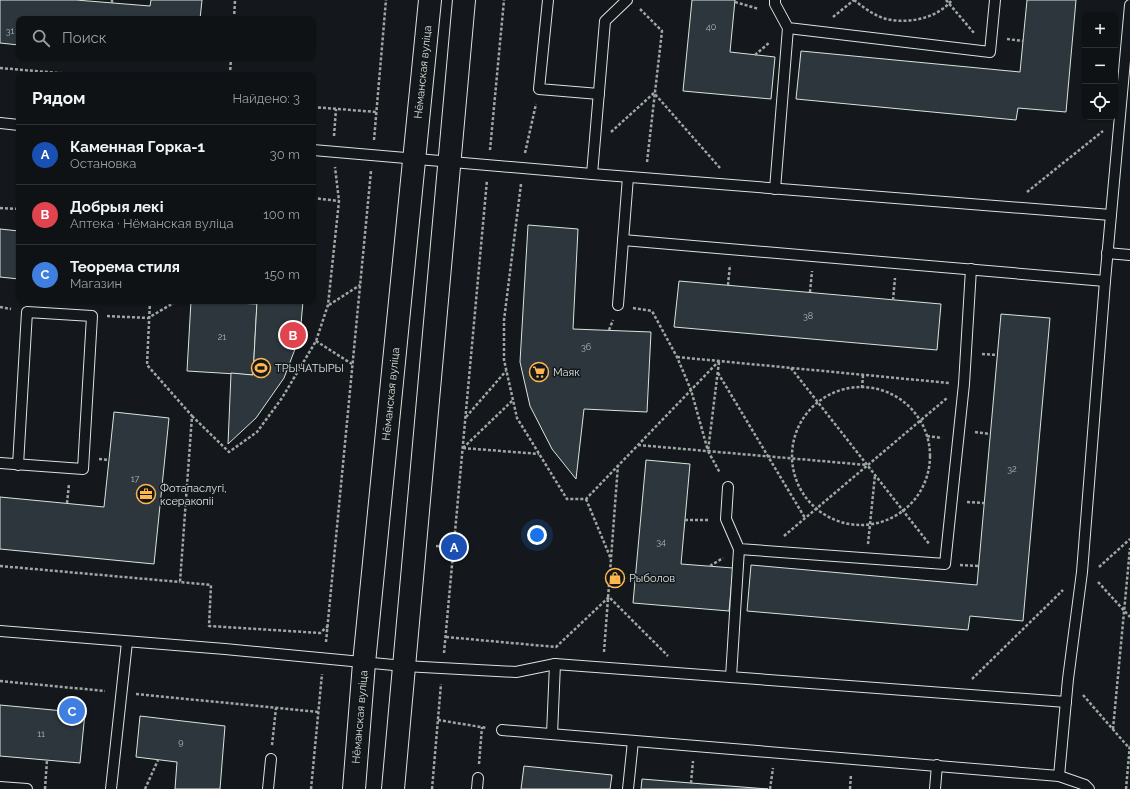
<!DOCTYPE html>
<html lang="ru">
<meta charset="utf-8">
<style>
:root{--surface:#0f1215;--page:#181b1e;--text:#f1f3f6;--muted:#9b9ea0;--line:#2f3234;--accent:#db2777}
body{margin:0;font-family:Raleway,sans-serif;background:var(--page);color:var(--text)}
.controls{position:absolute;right:12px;top:12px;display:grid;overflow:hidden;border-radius:8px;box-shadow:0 1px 3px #0004}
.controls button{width:36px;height:36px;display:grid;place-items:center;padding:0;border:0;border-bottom:1px solid var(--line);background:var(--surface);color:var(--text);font:20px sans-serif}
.you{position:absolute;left:537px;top:535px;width:14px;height:14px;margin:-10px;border:3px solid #fff;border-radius:50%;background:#1a73e8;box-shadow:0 0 0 6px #1a73e833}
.badge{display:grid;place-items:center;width:26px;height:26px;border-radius:50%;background:var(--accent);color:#fff;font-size:13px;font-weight:700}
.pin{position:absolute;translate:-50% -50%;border:2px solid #fff;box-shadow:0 1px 4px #0006}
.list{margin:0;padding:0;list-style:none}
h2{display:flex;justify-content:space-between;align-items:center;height:52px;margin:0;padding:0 16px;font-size:17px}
h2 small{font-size:13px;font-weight:400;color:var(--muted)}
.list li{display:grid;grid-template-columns:26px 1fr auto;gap:12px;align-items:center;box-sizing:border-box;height:60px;padding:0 16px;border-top:1px solid var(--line)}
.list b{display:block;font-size:15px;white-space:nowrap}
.list p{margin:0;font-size:13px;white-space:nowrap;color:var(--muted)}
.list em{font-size:13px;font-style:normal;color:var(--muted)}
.icon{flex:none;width:22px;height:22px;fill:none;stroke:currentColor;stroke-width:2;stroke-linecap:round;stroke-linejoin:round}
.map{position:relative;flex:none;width:1130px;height:789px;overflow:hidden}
.search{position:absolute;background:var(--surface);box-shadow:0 1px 3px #0004;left:16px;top:16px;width:300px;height:44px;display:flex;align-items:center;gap:10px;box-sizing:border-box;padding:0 14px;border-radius:8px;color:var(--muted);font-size:15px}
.panel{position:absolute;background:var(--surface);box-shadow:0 1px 3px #0004;left:16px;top:72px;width:300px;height:232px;border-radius:8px}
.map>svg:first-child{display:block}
.building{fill:#2c363c;stroke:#d8e6dc}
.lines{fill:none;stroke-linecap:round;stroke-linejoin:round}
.service-casing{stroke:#d8e6dc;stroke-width:12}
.secondary-casing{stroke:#d8e6dc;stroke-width:24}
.path{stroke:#9da8a2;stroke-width:2.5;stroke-dasharray:3 2;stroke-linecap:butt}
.service{stroke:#14181c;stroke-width:10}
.secondary{stroke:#14181c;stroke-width:22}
.labels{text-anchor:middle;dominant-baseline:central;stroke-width:3;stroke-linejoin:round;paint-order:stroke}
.number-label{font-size:9px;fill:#adbab4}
.street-label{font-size:11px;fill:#d8e6dc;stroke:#14181c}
.poi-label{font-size:11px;fill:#d8e6dc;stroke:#14181c;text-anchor:start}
</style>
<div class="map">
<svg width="1130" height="789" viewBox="0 0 1130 789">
<rect width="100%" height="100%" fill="#14181c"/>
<g class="building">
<path d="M0 0H76L150 6 151 0H202L200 19H19V45L0 43Z"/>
<path d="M692 0H735L730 52 775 57 771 99 683 91Z"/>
<path d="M1027 0H1076L1066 112 1018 108 1016 120 796 99 801 51 1020 72Z"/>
<path d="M528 225 578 229 573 329 651 332 647 412 584 409 576 479 552 449 530 406 520 362Z"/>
<path d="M0 229 19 231V279L0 277Z"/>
<path d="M679 281 941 304 937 350 674 327Z"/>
<path d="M191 301 257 304 253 375 187 371Z"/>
<path d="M257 301H303L300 336 284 378 256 418 228 444 231 373 253 375Z"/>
<path d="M1001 314 1050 318 1023 621 970 616 968 630 747 611 751 565 977 585Z"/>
<path d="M114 412 169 418 154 564 0 549V497L104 507Z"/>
<path d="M646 460 690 464 681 564 733 568 729 611 633 603Z"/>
<path d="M0 705 85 713 80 763 0 756Z"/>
<path d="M140 716 225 726 220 789H175L177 762 136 757Z"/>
<path d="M524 766 612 775 610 789H521Z"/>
<path d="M642 779 691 783 768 789H641Z"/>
</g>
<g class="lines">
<defs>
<g id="service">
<path d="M548 0 539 89 599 94"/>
<path d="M775 0V4L788 28 990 52 995 0"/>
<path d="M0 123 19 125"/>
<path d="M313 150 592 174 1111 215"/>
<path d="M592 174 605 21 627 0"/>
<path d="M775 189 788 28"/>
<path d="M623 240 1105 281"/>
<path d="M1107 253 1130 255"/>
<path d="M618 305 628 177"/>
<path d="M0 463 83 469 92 316 27 312 18 465"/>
<path d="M728 487 726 519 739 549 945 564 964 384 971 269"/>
<path d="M0 631 225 649 404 666 516 672 555 664 1066 702"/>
<path d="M731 677 739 549"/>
<path d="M502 730 1059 776 1085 785 1089 789"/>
<path d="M552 734 555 664"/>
<path d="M1059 776 1068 679 1082 572 1105 281 1130 5"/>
<path d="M0 787 27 789"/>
<path d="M111 789 127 642"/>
<path d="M268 789 271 759"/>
<path d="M477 789 478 778"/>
<path d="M628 789 633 741"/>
<path d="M935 789 937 765"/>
</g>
<g id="secondary">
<path d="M354 789 364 663 430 0"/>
<path d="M393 789 464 0"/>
</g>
</defs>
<use href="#service" class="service-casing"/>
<use href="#secondary" class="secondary-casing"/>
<g class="path">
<path d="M854 0C863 7 872 14 883 18 906 25 937 19 952 0"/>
<path d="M946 0 974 33"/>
<path d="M735 2 759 9"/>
<path d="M112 3V0"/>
<path d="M640 9 662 31 647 162"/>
<path d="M833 17 854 0"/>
<path d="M234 19 235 0"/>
<path d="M1007 39 1023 41"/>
<path d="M755 55 770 42"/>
<path d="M0 68 82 75"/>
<path d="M230 75 231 57"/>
<path d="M313 107 376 112"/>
<path d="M611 132 654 93 720 168"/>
<path d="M334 136 336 109"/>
<path d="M374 140 386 0"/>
<path d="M490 150 504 0"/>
<path d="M525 153 536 104"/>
<path d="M521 184 504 320V360L517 418 567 499H586L719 361"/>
<path d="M1027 192 1103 131"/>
<path d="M313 198 339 201"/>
<path d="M0 208 19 209"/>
<path d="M728 285 730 265"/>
<path d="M810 292 812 271"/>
<path d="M893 300 895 278"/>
<path d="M150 301 147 365 192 416 180 582 211 585 209 626 320 633 328 626"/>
<path d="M329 305 360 285"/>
<path d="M0 307 11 309"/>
<path d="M633 308 652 311 677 357 691 390 708 451"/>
<path d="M107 316 148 318 177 301"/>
<path d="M609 330 613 320"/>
<path d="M316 341 352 364"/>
<path d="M982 354 997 355"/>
<path d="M677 357 949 383"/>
<path d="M719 362 708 451 720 473"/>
<path d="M791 368 930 545"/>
<path d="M718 373 805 518"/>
<circle cx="861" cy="456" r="69"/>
<path d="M862 388 863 375"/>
<path d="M192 416 229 452 257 432 282 398 316 341 328 305 339 201 335 167"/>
<path d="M466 417 506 371"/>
<path d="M975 432 990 434"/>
<path d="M927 436 942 438"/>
<path d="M638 445 867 465"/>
<path d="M463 448 539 454"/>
<path d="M463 448 513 400"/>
<path d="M99 459 109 460"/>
<path d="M586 499 611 559"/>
<path d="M967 502 984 503"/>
<path d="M67 503 69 484"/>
<path d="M685 520H710"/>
<path d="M784 536 947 398"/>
<path d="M868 544 875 475"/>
<path d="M436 546 454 547"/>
<path d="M960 565 979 566"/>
<path d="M0 566 180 582"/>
<path d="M710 566 723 558"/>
<path d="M1099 567 1130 539"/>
<path d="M1098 582 1130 617"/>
<path d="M446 637 556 647 609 597 668 656"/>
<path d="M326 642 371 171"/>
<path d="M604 652 618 465"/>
<path d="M444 653 487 180"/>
<path d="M972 679 1063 590"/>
<path d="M0 681 105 691"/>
<path d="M136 694 319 712"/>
<path d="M1083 695 1130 749"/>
<path d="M438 720 487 728"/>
<path d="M1113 729 1130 548"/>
<path d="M272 745 276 708"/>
<path d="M479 764 482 727"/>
<path d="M691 783 693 761"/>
<path d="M45 789 47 760"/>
<path d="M145 789 158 760"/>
<path d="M311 789 322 674"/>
<path d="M432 789 441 684"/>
<path d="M770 789 773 768"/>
<path d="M850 789 851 774"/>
<path d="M1126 789 1130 744"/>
</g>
<use href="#service" class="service"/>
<use href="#secondary" class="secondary"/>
</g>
<defs>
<symbol id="stadium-ring" viewBox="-11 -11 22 22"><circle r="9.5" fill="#14181c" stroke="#ffb74d" stroke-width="1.5"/><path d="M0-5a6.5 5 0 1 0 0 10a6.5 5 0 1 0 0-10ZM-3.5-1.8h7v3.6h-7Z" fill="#ffb74d"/></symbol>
<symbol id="supermarket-ring" viewBox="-11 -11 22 22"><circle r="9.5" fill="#14181c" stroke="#ffb74d" stroke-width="1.5"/><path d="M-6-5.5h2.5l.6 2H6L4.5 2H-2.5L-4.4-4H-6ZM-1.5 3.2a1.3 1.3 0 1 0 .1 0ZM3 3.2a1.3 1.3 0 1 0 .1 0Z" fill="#ffb74d"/></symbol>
<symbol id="office-ring" viewBox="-11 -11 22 22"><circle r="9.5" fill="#14181c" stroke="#ffb74d" stroke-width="1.5"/><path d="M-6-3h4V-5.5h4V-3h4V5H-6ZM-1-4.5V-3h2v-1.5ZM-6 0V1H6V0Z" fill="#ffb74d"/></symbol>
<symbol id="shop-ring" viewBox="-11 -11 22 22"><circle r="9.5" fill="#14181c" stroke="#ffb74d" stroke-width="1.5"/><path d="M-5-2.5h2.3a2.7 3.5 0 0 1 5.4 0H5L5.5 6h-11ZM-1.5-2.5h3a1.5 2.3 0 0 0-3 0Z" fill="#ffb74d"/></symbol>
</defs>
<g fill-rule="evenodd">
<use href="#stadium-ring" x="250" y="357" width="22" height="22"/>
<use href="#supermarket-ring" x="528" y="361" width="22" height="22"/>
<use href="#office-ring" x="135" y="483" width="22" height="22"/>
<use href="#shop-ring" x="604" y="567" width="22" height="22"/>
</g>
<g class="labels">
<g class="number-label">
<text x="711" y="27">40</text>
<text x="10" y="31">31</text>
<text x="808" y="316">38</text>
<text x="222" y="337">21</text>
<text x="586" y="347">36</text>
<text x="1012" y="469">32</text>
<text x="135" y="479">17</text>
<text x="661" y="542">34</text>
<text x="41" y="734">11</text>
<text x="181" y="742">9</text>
</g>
<g class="street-label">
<text transform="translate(423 72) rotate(-84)">Нёманская вуліца</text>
<text transform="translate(391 394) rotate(-84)">Нёманская вуліца</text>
<text transform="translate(360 717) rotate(-85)">Нёманская вуліца</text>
</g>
<g class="poi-label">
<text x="275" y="368">ТРЫЧАТЫРЫ</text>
<text x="553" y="372">Маяк</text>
<text x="160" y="488">Фотапаслугі,<tspan x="160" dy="13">ксеракопіі</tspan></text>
<text x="629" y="578">Рыболов</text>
</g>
</g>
</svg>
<div class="controls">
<button>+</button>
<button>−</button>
<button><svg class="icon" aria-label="locate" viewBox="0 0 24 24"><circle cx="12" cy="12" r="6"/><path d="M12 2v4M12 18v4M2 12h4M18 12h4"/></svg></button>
</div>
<div class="you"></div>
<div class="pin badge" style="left:454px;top:547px;background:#1a4fb4">A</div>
<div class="pin badge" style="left:293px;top:335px;background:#e0444e">B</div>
<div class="pin badge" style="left:72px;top:711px;background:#3f7fe0">C</div>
<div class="search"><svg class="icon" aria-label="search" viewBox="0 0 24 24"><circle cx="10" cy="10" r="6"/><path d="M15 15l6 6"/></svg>Поиск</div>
<section class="panel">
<h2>Рядом<small>Найдено: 3</small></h2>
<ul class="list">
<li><span class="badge" style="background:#1a4fb4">A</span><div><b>Каменная Горка-1</b><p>Остановка</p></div><em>30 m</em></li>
<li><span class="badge" style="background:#e0444e">B</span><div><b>Добрыя лекі</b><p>Аптека · Нёманская вуліца</p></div><em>100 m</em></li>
<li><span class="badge" style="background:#3f7fe0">C</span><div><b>Теорема стиля</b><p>Магазин</p></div><em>150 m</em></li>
</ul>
</section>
</div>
